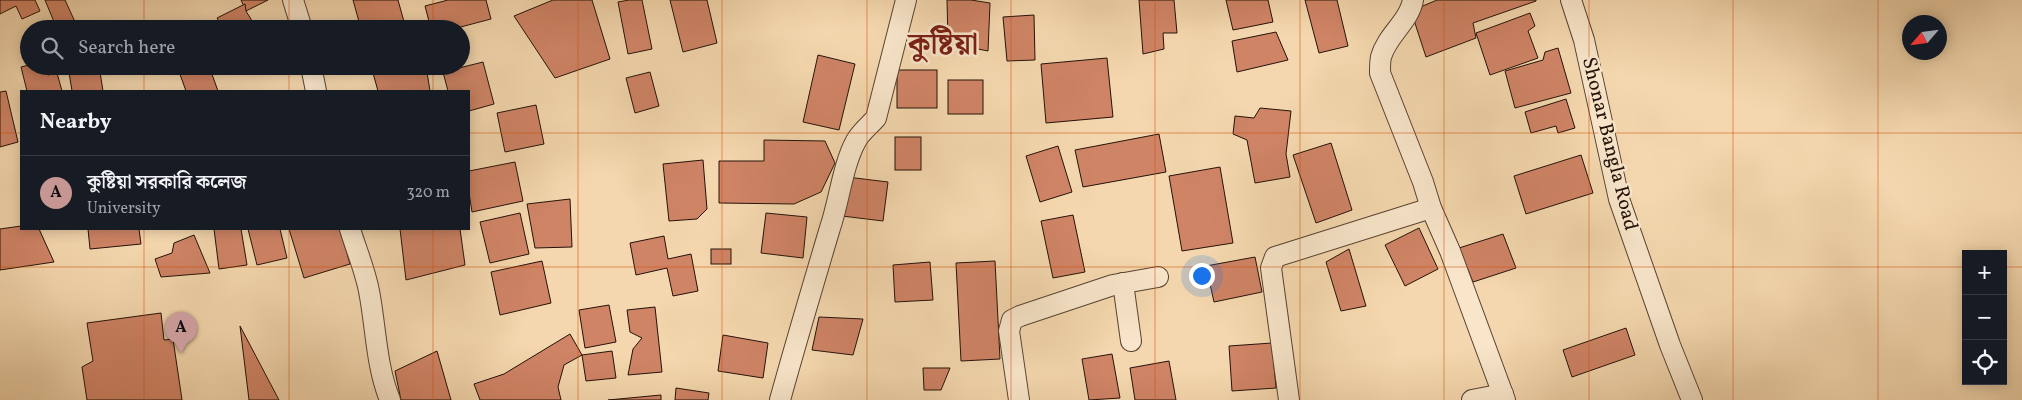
<!DOCTYPE html>
<meta charset="utf-8">
<style>
:root{--surface:#171b24;--page:#242831;--text:#f1f3f6;--muted:#9ea1a6;--line:#363941;--accent:#c59692}
body{margin:0;font-family:Vollkorn,"Noto Serif Bengali",serif;background:var(--page);color:var(--text)}
.controls{position:absolute;right:15px;bottom:15px;display:grid;overflow:hidden;border-radius:0px;box-shadow:0 2px 12px #0003}
.controls button{width:45px;height:45px;display:grid;place-items:center;padding:0;border:0;border-bottom:1px solid var(--line);background:var(--surface);color:var(--text);font:25px sans-serif}
.compass{position:absolute;left:1902px;top:15px;width:45px;height:45px;border-radius:50%;background:var(--surface);box-shadow:0 2px 12px #0003;rotate:242deg}
.you{position:absolute;left:1201px;top:275px;width:18px;height:18px;margin:-12px;border:4px solid #fff;border-radius:50%;background:#1a73e8;box-shadow:0 0 0 8px #1a73e833}
.badge{display:grid;place-items:center;width:32px;height:32px;border-radius:50%;background:var(--accent);color:#111;font-size:16px;font-weight:700}
.pin{position:absolute;translate:-50% -41px;filter:drop-shadow(0 1px 2px #0008)}
.pin::after{content:'';position:absolute;top:26px;width:18px;height:15px;background:inherit;clip-path:polygon(0 0,100% 0,50% 100%)}
.list{margin:0;padding:0;list-style:none}
h2{display:flex;justify-content:space-between;align-items:center;height:65px;margin:0;padding:0 20px;font-size:21px}
h2 small{font-size:16px;font-weight:400;color:var(--muted)}
.list li{display:grid;grid-template-columns:32px 1fr auto;gap:15px;align-items:center;box-sizing:border-box;height:75px;padding:0 20px;border-top:1px solid var(--line)}
.list b{display:block;font-size:19px;white-space:nowrap}
.list p{margin:0;font-size:16px;white-space:nowrap;color:var(--muted)}
.list em{font-size:16px;font-style:normal;color:var(--muted)}
.icon{flex:none;width:28px;height:28px;fill:none;stroke:currentColor;stroke-width:2;stroke-linecap:round;stroke-linejoin:round}
.map{position:relative;flex:none;width:2022px;height:400px;overflow:hidden}
.search{position:absolute;background:var(--surface);box-shadow:0 2px 12px #0003;left:20px;top:20px;width:450px;height:55px;display:flex;align-items:center;gap:12px;box-sizing:border-box;padding:0 18px;border-radius:28px;color:var(--muted);font-size:19px}
.panel{position:absolute;background:var(--surface);box-shadow:0 2px 12px #0003;left:20px;top:90px;width:450px;height:140px;border-radius:0px}
.map>svg:first-child{display:block}
.building{fill:#cf8466;stroke:#241209}
.lines{fill:none;stroke-linecap:round;stroke-linejoin:round}
.street-casing{stroke:#584332;stroke-width:22}
.street{stroke:#f8e5ca;stroke-width:20}
.grid{fill:none;stroke:#d4520c;stroke-width:1;stroke-opacity:0.55}
.labels{text-anchor:middle;dominant-baseline:central;stroke-width:5;stroke-linejoin:round;paint-order:stroke}
.street-label{font-size:20px;fill:#241209;stroke:#f8e5ca}
.town-label{font-size:30px;font-weight:bold;fill:#7a1f14;stroke:#f8e5ca}
</style>
<div class="map">
<svg width="2022" height="400" viewBox="0 0 2022 400">
<rect width="100%" height="100%" fill="#f4d7ae"/>
<filter id="stains"><feTurbulence type="fractalNoise" baseFrequency=".004" numOctaves="4"/><feColorMatrix values="0 0 0 0 .2 0 0 0 0 .09 0 0 0 0 .02 0 0 0 .5 -.17"/></filter>
<radialGradient id="worn" r=".72"><stop offset=".6" stop-color="#630" stop-opacity="0"/><stop offset="1" stop-color="#630" stop-opacity=".3"/></radialGradient>
<g class="building">
<path d="M0 0H35L40 11 22 19 16 6 0 14Z"/>
<path d="M45 0H65L76 24 65 29H57Z"/>
<path d="M241 0H268L246 11Z"/>
<path d="M353 0H398L406 29H361Z"/>
<path d="M448 0H486L491 19 453 29H431L425 6Z"/>
<path d="M553 0H592L610 59 555 78 514 16Z"/>
<path d="M629 0H642L652 49 628 54 618 2Z"/>
<path d="M670 0H707L717 43 683 52Z"/>
<path d="M947 0H971L990 3 988 51 948 43Z"/>
<path d="M1139 0H1174L1177 33H1163L1164 49 1143 54Z"/>
<path d="M1226 0H1268L1273 22 1233 30Z"/>
<path d="M1305 0H1337L1348 46 1319 53Z"/>
<path d="M1437 0H1536V1L1473 23 1476 38 1426 57 1411 11Z"/>
<path d="M245 4 246 11 257 29H223L217 18Z"/>
<path d="M1530 13 1535 26 1528 31 1538 58 1490 75 1476 33Z"/>
<path d="M1034 15 1035 60 1007 61 1003 17Z"/>
<path d="M1276 32 1288 60 1237 72 1232 41Z"/>
<path d="M1558 48 1571 93 1515 108 1505 71 1543 60 1545 52Z"/>
<path d="M818 55 855 64 839 130 803 122Z"/>
<path d="M1107 58 1113 117 1046 123 1041 64Z"/>
<path d="M483 62 494 104 469 111V91H448L443 72Z"/>
<path d="M29 65 46 66 48 75 57 73 62 91H27L21 67Z"/>
<path d="M68 66H99L103 91H72Z"/>
<path d="M177 66H209L218 91H186Z"/>
<path d="M405 66H426L430 91H378L373 73Z"/>
<rect x="897" y="70" width="40" height="38"/>
<path d="M650 72 659 106 635 113 626 78Z"/>
<rect x="948" y="80" width="35" height="34"/>
<path d="M6 91 18 142 0 147V92Z"/>
<path d="M1566 99 1575 128 1558 133 1556 126 1531 133 1525 112Z"/>
<path d="M536 105 544 144 505 152 497 113Z"/>
<path d="M1260 108 1291 111 1286 154 1290 177 1255 183 1247 140 1233 134 1235 116 1254 118Z"/>
<path d="M1159 134 1166 172 1083 187 1075 150Z"/>
<rect x="895" y="137" width="26" height="33"/>
<path d="M764 140 825 141 835 163 821 192 794 204 719 203V161H764Z"/>
<path d="M1331 143 1352 210 1316 223 1293 155Z"/>
<path d="M1058 146 1072 192 1040 202 1026 156Z"/>
<path d="M1581 155 1593 193 1526 214 1514 176Z"/>
<path d="M703 160 707 209 697 219 669 221 663 164Z"/>
<path d="M515 162 523 201 472 212 469 193V171Z"/>
<path d="M1220 167 1233 243 1182 251 1169 176Z"/>
<path d="M847 177 888 182 883 221 842 216Z"/>
<path d="M570 199 572 247 535 248 527 204Z"/>
<path d="M520 213 529 254 490 263 480 222Z"/>
<path d="M766 213 807 217 803 258 761 253Z"/>
<path d="M1073 215 1085 272 1053 278 1041 221Z"/>
<path d="M21 226V229H39L54 262 0 270V229Z"/>
<path d="M1419 228 1438 269 1405 286 1385 245Z"/>
<path d="M88 229H139L141 244 90 249Z"/>
<path d="M214 229H241L247 265 219 269Z"/>
<path d="M248 229H280L287 258 257 265Z"/>
<path d="M289 229H340L350 264 304 278Z"/>
<path d="M400 229H460L465 265 406 280Z"/>
<path d="M1503 234 1516 268 1473 282 1459 248Z"/>
<path d="M194 235 210 273 161 277 155 259 172 253 174 243Z"/>
<path d="M664 236 668 259 691 254 698 291 673 296 667 268 636 275 630 243Z"/>
<rect x="711" y="249" width="20" height="15"/>
<path d="M1349 249 1366 306 1341 311 1326 262Z"/>
<path d="M1255 257 1262 292 1214 302 1206 266Z"/>
<path d="M542 261 551 303 500 315 491 272Z"/>
<path d="M995 261 1000 359 961 361 956 263Z"/>
<path d="M930 262 933 300 895 302 893 265Z"/>
<path d="M609 305 616 342 585 348 579 310Z"/>
<path d="M655 307 662 372 628 375 633 349 642 338 630 332 627 310Z"/>
<path d="M161 313 164 340 173 339 182 400H87L82 367 93 361 87 323Z"/>
<path d="M819 317 863 319 853 355 812 350Z"/>
<path d="M240 326 279 400H249Z"/>
<path d="M1626 328 1635 355 1572 377 1563 350Z"/>
<path d="M570 334 582 355 564 365 558 387 561 400H480L474 384 504 374Z"/>
<path d="M723 335 768 343 763 378 718 371Z"/>
<path d="M1272 343 1276 388 1232 391 1229 346Z"/>
<path d="M437 351 451 400H401L395 371Z"/>
<path d="M612 351 616 378 586 381 582 355Z"/>
<path d="M1112 354 1120 398 1089 400 1082 359Z"/>
<path d="M1169 361 1176 400H1135L1130 368Z"/>
<path d="M923 368H950L941 390H924Z"/>
<path d="M676 388 709 393 708 400H675Z"/>
<path d="M661 395V400H608Z"/>
</g>
<g class="lines">
<defs>
<g id="street">
<path d="M293 0 302 29"/>
<path d="M1413 0C1409 22 1387 35 1381 57 1380 61 1380 68 1380 73L1423 182 1431 208 1450 251 1505 400"/>
<path d="M1571 0 1584 40 1619 199 1670 345 1692 400"/>
<path d="M311 66 316 91"/>
<path d="M350 229C356 249 365 270 369 291 376 327 376 366 390 400"/>
<path d="M1123 283 1131 341"/>
<path d="M780 400C796 342 813 285 830 228 839 202 843 164 856 141 860 133 870 125 876 118L906 0"/>
<path d="M1019 400 1009 331 1012 320 1020 316 1113 285 1158 277"/>
<path d="M1289 400 1271 268 1275 257 1431 208"/>
<path d="M1472 400 1503 394"/>
</g>
</defs>
<use href="#street" class="street-casing"/>
<use href="#street" class="street"/>
</g>
<path class="grid" d="M144 0V29M289 0V29M433 0V29M578 0V400M722 0V400M867 0V400M1011 0V400M1155 0V400M1300 0V400M1444 0V400M1589 0V400M1733 0V400M1878 0V400M144 66V91M289 66V91M433 66V91M0 133H21M469 133H2022M144 229V400M289 229V400M433 229V400M0 267H1966M2003 267H2022"/>
<g class="labels">
<g class="street-label">
<text transform="translate(1609 144) rotate(76)">Shonar Bangla Road</text>
</g>
<g class="town-label">
<text x="943" y="46">কুষ্টিয়া</text>
</g>
</g>
<rect width="100%" height="100%" filter="url(#stains)"/>
<rect width="100%" height="100%" fill="url(#worn)"/>
</svg>
<div class="controls">
<button>+</button>
<button>−</button>
<button><svg class="icon" aria-label="locate" viewBox="0 0 24 24"><circle cx="12" cy="12" r="6"/><path d="M12 2v4M12 18v4M2 12h4M18 12h4"/></svg></button>
</div>
<svg class="compass" viewBox="-18 -18 36 36"><path d="M0-13l5 13h-10z" fill="#e53935"/><path d="M0 13l5-13h-10z" fill="#9ea1a6"/></svg>
<div class="you"></div>
<div class="pin badge" style="left:181px;top:353px">A</div>
<div class="search"><svg class="icon" aria-label="search" viewBox="0 0 24 24"><circle cx="10" cy="10" r="6"/><path d="M15 15l6 6"/></svg>Search here</div>
<section class="panel">
<h2>Nearby<small></small></h2>
<ul class="list">
<li><span class="badge">A</span><div><b>কুষ্টিয়া সরকারি কলেজ</b><p>University</p></div><em>320 m</em></li>
</ul>
</section>
</div>
